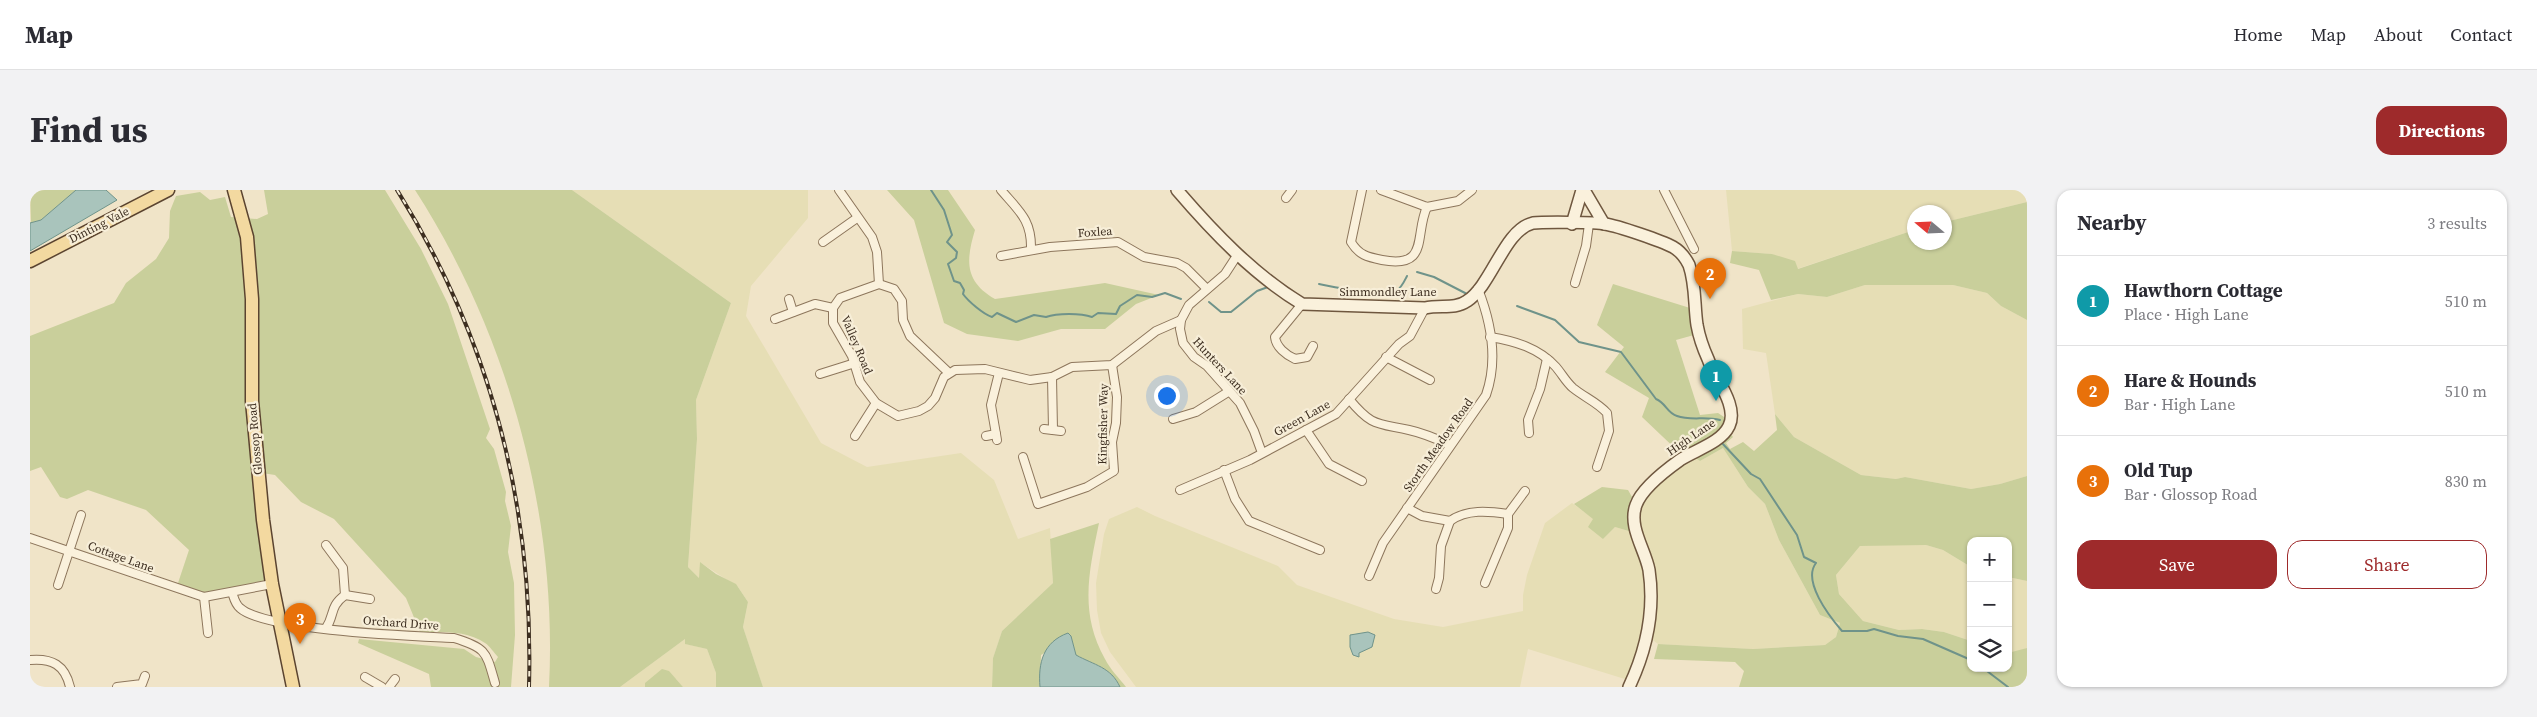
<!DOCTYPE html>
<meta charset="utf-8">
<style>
:root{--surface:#fff;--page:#f2f2f3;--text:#2b2b33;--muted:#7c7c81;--line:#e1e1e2;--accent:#9e2a2b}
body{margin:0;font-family:"Source Serif 4",serif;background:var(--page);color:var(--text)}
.controls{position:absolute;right:15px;bottom:15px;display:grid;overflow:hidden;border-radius:10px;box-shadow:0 1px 4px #0004}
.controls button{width:45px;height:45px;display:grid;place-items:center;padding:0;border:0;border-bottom:1px solid var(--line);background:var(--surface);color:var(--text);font:25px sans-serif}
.compass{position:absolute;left:1877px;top:15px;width:45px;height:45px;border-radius:50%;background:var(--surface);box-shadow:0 1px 4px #0004;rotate:289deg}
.you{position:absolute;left:1136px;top:205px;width:18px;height:18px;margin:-12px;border:4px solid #fff;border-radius:50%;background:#1a73e8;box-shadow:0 0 0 8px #1a73e833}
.badge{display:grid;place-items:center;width:32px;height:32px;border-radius:50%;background:var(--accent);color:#fff;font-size:16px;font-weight:700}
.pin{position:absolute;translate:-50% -41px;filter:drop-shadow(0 1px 2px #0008)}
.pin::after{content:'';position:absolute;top:26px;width:18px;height:15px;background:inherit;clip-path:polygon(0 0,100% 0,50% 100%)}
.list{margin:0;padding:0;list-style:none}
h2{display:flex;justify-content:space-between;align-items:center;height:65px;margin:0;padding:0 20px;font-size:21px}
h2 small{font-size:16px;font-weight:400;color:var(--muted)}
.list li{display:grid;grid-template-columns:32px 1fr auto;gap:15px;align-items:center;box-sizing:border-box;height:90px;padding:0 20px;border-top:1px solid var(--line)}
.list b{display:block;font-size:19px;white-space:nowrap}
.list p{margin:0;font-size:16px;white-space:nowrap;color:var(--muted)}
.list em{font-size:16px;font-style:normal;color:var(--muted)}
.actions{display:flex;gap:10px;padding:15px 20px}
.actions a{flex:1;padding:11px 0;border:1px solid var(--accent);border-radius:15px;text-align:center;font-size:18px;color:var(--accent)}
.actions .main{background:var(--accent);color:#fff}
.icon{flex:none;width:28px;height:28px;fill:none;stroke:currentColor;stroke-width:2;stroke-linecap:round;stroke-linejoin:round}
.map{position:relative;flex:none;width:1997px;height:497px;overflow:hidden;border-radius:15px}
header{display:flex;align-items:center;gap:30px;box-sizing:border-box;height:70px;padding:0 25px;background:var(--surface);border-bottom:1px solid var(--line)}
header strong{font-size:24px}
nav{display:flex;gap:28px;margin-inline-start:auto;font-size:18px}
.intro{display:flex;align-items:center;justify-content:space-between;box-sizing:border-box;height:120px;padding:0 30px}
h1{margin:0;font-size:35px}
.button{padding:12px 22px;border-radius:15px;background:var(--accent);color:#fff;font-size:18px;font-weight:700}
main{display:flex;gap:30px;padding:0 30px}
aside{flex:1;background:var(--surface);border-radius:15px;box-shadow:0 1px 4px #0004}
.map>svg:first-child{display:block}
.farmland{fill:#e6deb5}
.green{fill:#c9cf9b}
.water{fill:#a9c4bc;stroke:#6f938a}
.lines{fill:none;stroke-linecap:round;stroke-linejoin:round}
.stream{stroke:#6f938a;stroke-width:2}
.street-casing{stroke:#8d765c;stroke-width:10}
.secondary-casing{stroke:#6f573f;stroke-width:14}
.primary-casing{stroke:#5b4430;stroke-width:15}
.street{stroke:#faf1dc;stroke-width:8}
.secondary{stroke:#faf1dc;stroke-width:11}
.primary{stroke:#f3d9a0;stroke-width:12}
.rail-casing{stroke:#3d2e20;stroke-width:4}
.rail{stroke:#f7eed8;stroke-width:2;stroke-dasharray:5.5;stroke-linecap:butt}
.labels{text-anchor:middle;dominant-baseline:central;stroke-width:4.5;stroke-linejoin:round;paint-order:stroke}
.street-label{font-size:12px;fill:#3d2e20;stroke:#f7eed8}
</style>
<header>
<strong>Map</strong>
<nav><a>Home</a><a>Map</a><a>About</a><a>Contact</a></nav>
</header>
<div class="intro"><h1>Find us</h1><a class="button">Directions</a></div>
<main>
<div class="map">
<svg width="1997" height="497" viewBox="0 0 1997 497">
<rect width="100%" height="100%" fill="#f0e4c8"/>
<g class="farmland">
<path d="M542 0H778V28L721 96 716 126 791 253 837 277 931 263 964 290 988 349 1020 338 1023 393 972 441 963 468 962 497H733L713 437 718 412 708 397 671 373 669 388 658 377 667 249 666 210 701 113Z"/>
<path d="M1696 0H1997V12L1915 32 1914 22H1884V40L1767 79 1742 64 1702 61Z"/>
<path d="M1880 94 1923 95 1957 103 1971 116 1997 130V286L1970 294 1941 299 1875 287 1866 289 1831 285 1764 247 1745 224 1736 163 1713 159 1712 119 1768 104 1797 107 1835 95Z"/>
<path d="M1693 258 1718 297 1735 314 1749 350 1790 425 1810 433 1806 447 1795 455 1723 459 1628 454 1620 448 1622 432 1607 328 1614 306 1649 275 1664 267 1670 271Z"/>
<path d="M1542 313 1564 329 1573 349 1585 337 1602 342 1611 367 1616 389 1617 423 1598 490 1498 459 1490 497H1106L1080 462 1071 443 1067 420 1066 393 1074 344 1079 329 1107 317 1125 326 1248 376 1267 395 1364 429 1413 437 1493 421V405L1497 385 1515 333Z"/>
<path d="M1865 354 1896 355 1913 360 1941 377V451L1914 442 1892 439 1869 440 1833 431 1809 404 1806 385 1830 356Z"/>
<path d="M1978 387 1997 391V458L1986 463H1978Z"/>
<path d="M655 449 656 454 677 459 686 483V497H653L646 489 615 493V497H590Z"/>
</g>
<g class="green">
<path d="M0 0H46L11 30 1 33Z"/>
<path d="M234 0H355L391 59 418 114 460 239 456 248 464 259 476 302 475 311 481 336 478 362 484 393 485 445 481 497H401L399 484 328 453 329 449 434 459 446 467 465 472 468 467C464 463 460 456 455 453 437 440 411 442 390 442L376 408 304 329 271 312 245 285 232 283 239 393 173 404 147 396 159 360 116 320 58 300 37 309 30 307 11 277 0 281V146L84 113 96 93 126 69 139 48 140 21 146 6 170 2 180 10 195 7 201 27 227 29 238 24Z"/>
<path d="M385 0H542L701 113 666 210 667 249 658 377 669 388 670 372 686 384 706 394 718 412 713 437 733 497H686V483L677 459 655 454V449L590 497H519C528 325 478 144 385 0Z"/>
<path d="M857 0H918L945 40C936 70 934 91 965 109L1075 93 1129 105 1106 114 1075 139H1031L988 151 937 144 914 133 884 30Z"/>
<path d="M1997 12V130L1971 116 1957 103 1923 95H1835L1797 107 1768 104 1741 110 1729 80 1700 73 1702 61 1742 64 1765 71 1768 79 1884 40V52H1914L1915 32Z"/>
<path d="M1583 94 1660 118 1664 145 1646 150 1670 225 1688 223 1697 229 1692 241 1652 265 1612 227 1619 208 1575 182 1594 157 1567 135Z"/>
<path d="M1745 224 1764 247 1831 285 1866 289 1875 287 1941 299 1970 294 1997 286V391L1978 387V351H1941V377L1913 360 1896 355 1830 356 1806 385 1809 404 1833 431 1869 440 1892 439 1914 442 1941 451V478H1978V463L1997 458V497H1709L1714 481 1705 472 1624 469 1628 454 1723 459 1795 455 1806 447 1810 433 1790 425 1749 350 1735 314 1718 297 1693 258 1670 271 1664 267 1700 243 1703 247 1696 253 1700 259 1713 252 1724 261 1747 240Z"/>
<path d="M1572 297 1598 300 1602 307C1596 316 1600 331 1602 342L1585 337 1573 349 1558 337 1563 329 1544 314Z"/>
<path d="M1069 333C1059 381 1049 423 1075 469 1080 479 1089 488 1096 497H1090C1081 477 1064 475 1046 465L1041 446 1011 465 1010 497H962L963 468 972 441 1023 393 1020 349Z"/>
<path d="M632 479 639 481 653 497H615V493Z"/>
</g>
<g class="water">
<path d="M46 0H76L87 10 0 61V33L11 30Z"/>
<path d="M1338 442 1345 445 1342 457 1329 463V467L1323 465 1320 457V445Z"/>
<path d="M1038 443 1041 446 1046 465C1064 475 1081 477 1090 497H1010C1008 473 1013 452 1038 443Z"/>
</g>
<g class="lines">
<g class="stream">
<path d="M901 0 914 20 922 45 917 52 927 62 926 68 918 74 924 91 930 93 934 100 933 104C938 111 953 124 962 127L967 123 986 132 1004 125 1016 127C1027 123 1051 123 1062 127L1068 123 1086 124 1090 116 1107 105 1122 107 1135 103 1151 109"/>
<path d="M0 4 4 0"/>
<path d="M1387 82 1404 87 1437 104"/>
<path d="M1289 94C1305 97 1352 107 1365 102 1371 99 1374 92 1377 86"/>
<path d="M1179 112 1191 122H1201L1227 101 1238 97"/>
<path d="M1487 116 1525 130 1549 152 1591 162 1626 209C1636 213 1637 223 1647 226 1660 231 1676 226 1690 230"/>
<path d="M1693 252 1692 253 1721 284 1730 289 1767 345 1774 367 1786 373C1772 391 1799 426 1812 441H1837L1844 439 1868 446 1893 449 1941 470"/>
<path d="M1953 478 1978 497"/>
</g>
<defs>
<g id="street">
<path d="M809 0 842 47 847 62 849 94"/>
<path d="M971 0C989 21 1002 30 1001 60"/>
<path d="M1332 0 1321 52C1329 65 1337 67 1352 70 1400 79 1384 45 1397 17"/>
<path d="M1351 0 1397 17 1428 11 1442 0"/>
<path d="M1634 0 1664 59"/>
<path d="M1256 8 1262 0"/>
<path d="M793 52 827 28"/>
<path d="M1208 64 1195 84 1159 115 1151 130 1150 139 1153 153 1164 167 1177 176 1210 213 1224 241 1232 263"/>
<path d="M971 66 1020 57 1088 52 1114 67 1147 73 1156 78 1177 99"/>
<path d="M1545 93 1556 56 1559 34"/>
<path d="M759 109 763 122"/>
<path d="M1272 114 1245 147C1246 157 1256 165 1265 169L1277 167 1283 156"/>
<path d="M745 129 785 114 803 118"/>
<path d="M1460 147C1485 151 1509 158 1526 177 1532 184 1536 192 1543 198 1554 207 1567 212 1577 223L1579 241 1567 277"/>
<path d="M1356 167 1400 190"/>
<path d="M919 183 880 146 873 130 872 111 864 99 849 94 810 108 803 118V133L822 166 830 192 846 213 868 226 889 221 898 216 905 208 914 187 925 180 955 179 1000 190 1022 187 1042 177 1082 175 1126 141 1151 130"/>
<path d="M790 184 825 173"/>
<path d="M1022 187 1023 240"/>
<path d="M1319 209C1342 237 1347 233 1379 240 1393 243 1407 249 1420 255"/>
<path d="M1143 229 1166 222 1198 202"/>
<path d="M1014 239 1031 241"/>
<path d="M1276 240 1299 274 1332 291"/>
<path d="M1499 243 1498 230 1510 199 1517 169"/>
<path d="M825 246 846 213"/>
<path d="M956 246 966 244"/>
<path d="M967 250 961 215 969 183"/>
<path d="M993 267 1008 314 1057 297 1084 281 1082 252 1086 233 1087 207 1082 175"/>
<path d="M1194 280 1205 309 1219 331 1290 360"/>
<path d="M1150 300 1220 270 1306 224 1369 154 1380 146 1395 118"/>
<path d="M1377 318 1392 326 1420 331C1437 319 1458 321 1478 324L1495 301"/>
<path d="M0 348 174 407 242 394"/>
<path d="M1339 386 1353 353 1456 205C1468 171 1461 132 1448 99"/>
<path d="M1455 393 1478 338V324"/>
<path d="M28 395 51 325"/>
<path d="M1406 399 1409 388 1411 356 1420 331"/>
<path d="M202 402C204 408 205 414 210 418 235 441 385 446 424 448 457 458 456 462 465 493"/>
<path d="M315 405 340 409"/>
<path d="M174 407 178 443"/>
<path d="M296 438C305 425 299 417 315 405L313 378 296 355"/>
<path d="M0 470C22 468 35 475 40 497"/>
<path d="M335 487 352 497"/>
<path d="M87 497 112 494 115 486"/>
<path d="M359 497 365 489"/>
</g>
<g id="secondary">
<path d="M1147 0C1183 42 1224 85 1272 114L1395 118C1410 114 1424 120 1437 111 1462 95 1474 40 1503 33 1511 32 1567 32 1575 34 1588 36 1632 51 1643 57 1650 61 1656 69 1659 75 1666 95 1664 115 1667 135 1669 146 1673 158 1678 169 1684 187 1709 216 1699 236 1691 253 1665 260 1650 270 1636 280 1612 298 1606 315 1598 337 1615 359 1619 380 1625 420 1616 461 1599 497"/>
<path d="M1554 0 1574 34"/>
<path d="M1542 34 1552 0"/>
</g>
<g id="primary">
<path d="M204 0 217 47 222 109V211L233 330 242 394 263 497"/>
<path d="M0 71 138 0"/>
</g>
</defs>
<use href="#street" class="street-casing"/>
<use href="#secondary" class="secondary-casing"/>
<use href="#primary" class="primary-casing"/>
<use href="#street" class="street"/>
<use href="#secondary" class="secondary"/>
<use href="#primary" class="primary"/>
<defs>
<path id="rail" d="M367 0C462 152 504 318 499 497"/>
</defs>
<use href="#rail" class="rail-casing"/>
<use href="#rail" class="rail"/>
</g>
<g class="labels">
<g class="street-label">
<text transform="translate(69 35) rotate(-27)">Dinting Vale</text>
<text transform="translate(1065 42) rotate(-4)">Foxlea</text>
<text x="1358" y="102">Simmondley Lane</text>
<text transform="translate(827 155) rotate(67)">Valley Road</text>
<text transform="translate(1190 176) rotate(47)">Hunters Lane</text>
<text transform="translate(1272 228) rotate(-29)">Green Lane</text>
<text transform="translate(1073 234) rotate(-89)">Kingfisher Way</text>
<text transform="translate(1661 247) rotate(-34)">High Lane</text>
<text transform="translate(225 249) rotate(-95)">Glossop Road</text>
<text transform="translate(1408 255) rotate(-55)">Storth Meadow Road</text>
<text transform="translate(91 367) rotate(20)">Cottage Lane</text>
<text transform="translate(371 433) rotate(4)">Orchard Drive</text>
</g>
</g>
</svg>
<div class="controls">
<button>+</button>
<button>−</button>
<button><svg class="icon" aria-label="layers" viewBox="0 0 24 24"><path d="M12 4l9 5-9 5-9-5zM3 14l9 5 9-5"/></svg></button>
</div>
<svg class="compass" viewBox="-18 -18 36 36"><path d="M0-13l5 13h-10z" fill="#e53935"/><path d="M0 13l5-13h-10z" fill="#7c7c81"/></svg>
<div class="you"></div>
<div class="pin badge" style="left:1686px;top:211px;background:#0f9aa8">1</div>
<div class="pin badge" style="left:1680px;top:109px;background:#e8710a">2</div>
<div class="pin badge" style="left:270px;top:454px;background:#e8710a">3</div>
</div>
<aside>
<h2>Nearby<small>3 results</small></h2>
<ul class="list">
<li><span class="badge" style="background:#0f9aa8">1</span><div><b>Hawthorn Cottage</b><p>Place · High Lane</p></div><em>510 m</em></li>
<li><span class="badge" style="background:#e8710a">2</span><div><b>Hare &amp; Hounds</b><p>Bar · High Lane</p></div><em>510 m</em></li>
<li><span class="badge" style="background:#e8710a">3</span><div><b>Old Tup</b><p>Bar · Glossop Road</p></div><em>830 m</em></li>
</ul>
<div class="actions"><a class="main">Save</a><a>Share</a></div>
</aside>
</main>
